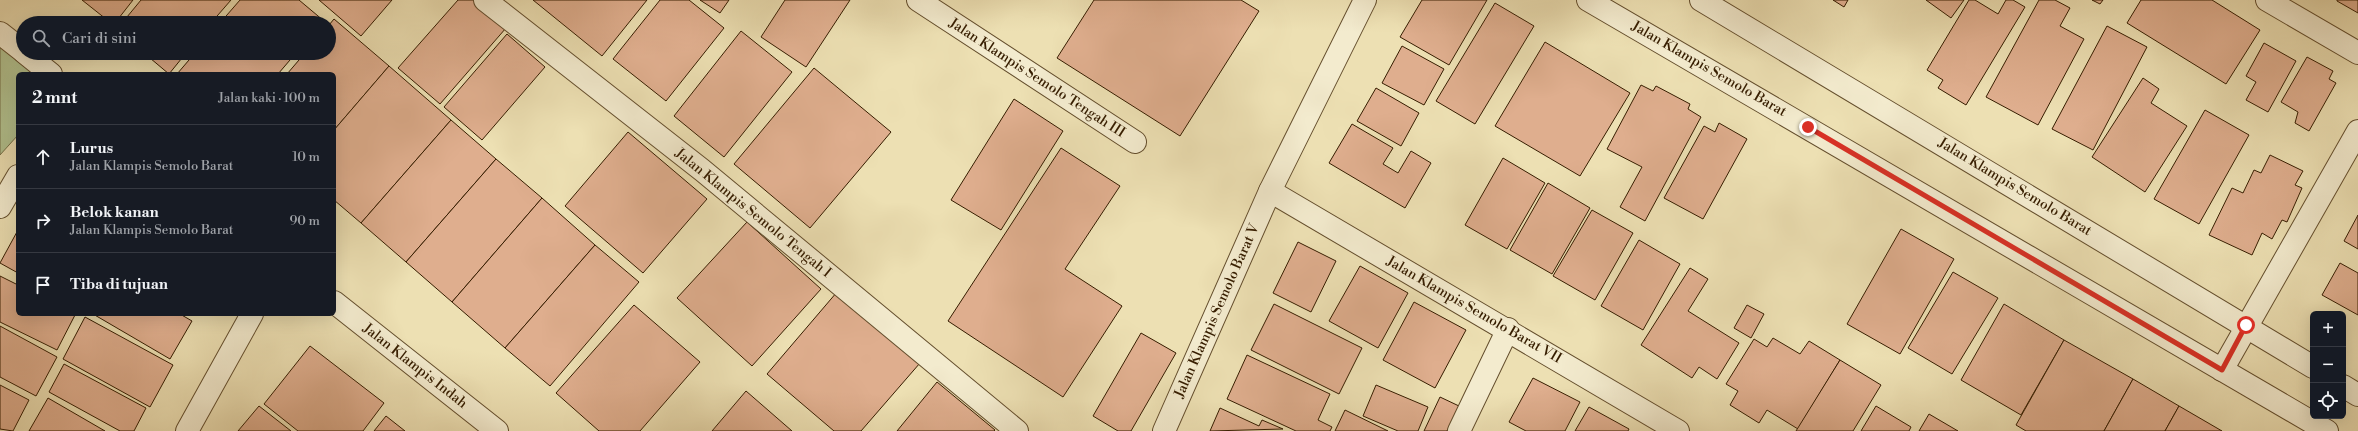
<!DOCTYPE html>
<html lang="id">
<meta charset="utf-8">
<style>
:root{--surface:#171b24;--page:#20242c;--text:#f1f3f6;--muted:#9ea1a6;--line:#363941}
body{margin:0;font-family:"Libre Bodoni",serif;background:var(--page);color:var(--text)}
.controls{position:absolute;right:12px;bottom:12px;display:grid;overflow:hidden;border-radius:6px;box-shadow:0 4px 16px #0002}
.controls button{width:36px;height:36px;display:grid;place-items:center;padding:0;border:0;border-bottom:1px solid var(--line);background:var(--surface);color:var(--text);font:20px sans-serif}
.stop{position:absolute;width:12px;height:12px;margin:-9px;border:3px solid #d93025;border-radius:50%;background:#fff}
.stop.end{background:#d93025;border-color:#fff;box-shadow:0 1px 4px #0008}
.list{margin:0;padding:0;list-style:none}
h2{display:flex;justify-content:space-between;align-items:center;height:52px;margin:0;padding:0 16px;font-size:17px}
h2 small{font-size:13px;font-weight:400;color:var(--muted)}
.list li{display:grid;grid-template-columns:26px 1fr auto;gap:12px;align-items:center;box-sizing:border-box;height:64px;padding:0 16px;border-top:1px solid var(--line)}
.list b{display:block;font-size:15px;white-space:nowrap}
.list p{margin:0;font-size:13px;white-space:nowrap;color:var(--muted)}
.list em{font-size:13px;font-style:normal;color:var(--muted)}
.icon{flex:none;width:22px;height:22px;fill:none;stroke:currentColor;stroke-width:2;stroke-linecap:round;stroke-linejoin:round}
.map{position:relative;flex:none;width:2358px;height:431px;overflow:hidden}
.search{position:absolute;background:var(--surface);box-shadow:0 4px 16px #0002;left:16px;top:16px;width:320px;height:44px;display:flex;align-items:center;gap:10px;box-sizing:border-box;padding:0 14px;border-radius:22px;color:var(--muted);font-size:15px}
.panel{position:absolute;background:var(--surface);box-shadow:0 4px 16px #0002;left:16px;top:72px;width:320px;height:244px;border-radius:6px}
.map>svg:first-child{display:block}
.green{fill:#b2c391;stroke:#747048}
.building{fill:#dfae8e;stroke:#361d00}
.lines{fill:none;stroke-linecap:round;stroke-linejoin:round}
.minor-casing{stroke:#644e2d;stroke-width:24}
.minor{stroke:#f3ebce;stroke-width:22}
.route{stroke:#d93025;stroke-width:5}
.labels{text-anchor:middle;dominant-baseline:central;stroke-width:3;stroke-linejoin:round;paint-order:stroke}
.street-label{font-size:14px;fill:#361d00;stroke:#f3ebce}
</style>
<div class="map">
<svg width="2358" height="431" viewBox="0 0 2358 431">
<rect width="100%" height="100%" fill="#ede0b3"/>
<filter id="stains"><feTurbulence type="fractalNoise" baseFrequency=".005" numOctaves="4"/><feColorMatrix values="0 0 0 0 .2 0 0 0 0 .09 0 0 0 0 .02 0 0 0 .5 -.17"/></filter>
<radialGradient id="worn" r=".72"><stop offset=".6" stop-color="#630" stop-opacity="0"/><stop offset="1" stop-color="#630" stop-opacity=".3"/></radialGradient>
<path class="green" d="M0 46 34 74H18V135L0 155Z"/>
<g class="building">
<path d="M82 0H133L115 23H111Z"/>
<path d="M141 0H231L211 23H122Z"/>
<path d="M240 0H299L324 21 322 23H220Z"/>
<path d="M319 0H392L361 36Z"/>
<path d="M458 0H474L506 28 440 104 398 68Z"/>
<path d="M533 0H647L602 56Z"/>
<path d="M660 0H689L724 28 666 101 613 59Z"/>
<path d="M700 0H729L720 13Z"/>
<path d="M785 0H850L806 67 761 37Z"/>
<path d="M1094 0H1241L1259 11 1180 136 1057 58Z"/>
<path d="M1422 0H1487L1449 65 1400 37Z"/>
<path d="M1833 0H1848L1844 7Z"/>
<path d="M1926 0H1964L1951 18Z"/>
<path d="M1969 0H1975L1998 14 2006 0H2013L2025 7 1966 105 1938 88 1943 80 1927 70Z"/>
<path d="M2039 0H2055L2070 8 2060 26 2084 39 2038 125 1986 97Z"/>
<path d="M2092 0H2103L2100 4Z"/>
<path d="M2141 0H2212L2260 30 2226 84 2127 23Z"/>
<path d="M2337 0H2358V13L2337 1Z"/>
<path d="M1495 3 1534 26 1475 124 1436 101Z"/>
<path d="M334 19 389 66 334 130V74H287L305 53H329V25Z"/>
<path d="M2107 26 2147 47 2093 150 2052 129Z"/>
<path d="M741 31 792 72 724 157 674 116Z"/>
<path d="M507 34 545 67 482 140 444 107Z"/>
<path d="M1545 42 1630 93 1580 176 1495 126Z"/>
<path d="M2264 43 2296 61 2268 112 2246 100 2256 82 2246 76Z"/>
<path d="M1402 46 1444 69 1424 105 1382 83Z"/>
<path d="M144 53H186L169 74Z"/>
<path d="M195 53H296L278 74H177Z"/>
<path d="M2307 57 2333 71 2329 79 2336 83 2309 131 2295 123 2298 112 2281 102Z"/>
<path d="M389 66 451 120 361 223 334 200V130Z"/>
<path d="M814 68 891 132 810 228 734 164Z"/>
<path d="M2143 78 2159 89 2151 103 2187 126 2145 192 2092 157Z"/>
<path d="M1641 85 1653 91 1656 86 1690 104 1688 109 1701 117 1645 221 1620 207 1642 167 1607 149Z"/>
<path d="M1376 88 1419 113 1401 146 1357 121Z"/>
<path d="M1014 99 1063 131 1001 230 951 200Z"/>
<path d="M2205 110 2249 135 2199 224 2154 199Z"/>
<path d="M451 120 496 159 406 262 361 223Z"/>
<path d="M1719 123 1747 139 1703 219 1664 198 1704 126 1715 132Z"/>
<path d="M1352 124 1393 148 1383 164 1398 173 1411 151 1431 163 1405 208 1329 163Z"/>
<path d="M628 132 707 199 643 273 565 206Z"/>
<path d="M1061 148 1120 186 1065 269 1122 306 1063 397 948 321Z"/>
<path d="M2270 155 2303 171 2295 185 2302 188 2287 222 2282 220 2272 239 2262 233 2252 255 2209 235 2232 188 2243 193 2254 170 2261 173Z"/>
<path d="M1503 158 1545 183 1507 249 1465 225Z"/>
<path d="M496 159 542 198 452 302 406 262Z"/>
<path d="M1548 183 1590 208 1552 274 1510 250Z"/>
<path d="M542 198 595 245 505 348 452 302Z"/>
<path d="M1592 210 1633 233 1595 300 1553 276Z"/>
<path d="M2358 215V249L2344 241Z"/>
<path d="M747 222 821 289 752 366 677 298Z"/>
<path d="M1901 229 1954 259 1900 354 1847 324Z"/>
<path d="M18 230V273L0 263Z"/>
<path d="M1639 240 1680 264 1643 330 1601 306Z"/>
<path d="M1298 242 1336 261 1311 312 1273 293Z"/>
<path d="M595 245 639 282 550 386 505 348Z"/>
<path d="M2340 263 2358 273V315L2322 295Z"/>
<path d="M1360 266 1408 293 1378 348 1329 321Z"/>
<path d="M1690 268 1708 279 1688 311 1739 343 1717 379 1699 367 1692 378 1641 345Z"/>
<path d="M1953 272 1998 298 1952 374 1908 348Z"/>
<path d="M0 276 18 285V314L75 315 57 350 0 322Z"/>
<path d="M837 292 920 363 861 431H834L767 374Z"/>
<path d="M1414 302 1466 330 1435 388 1383 360Z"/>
<path d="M1274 304 1362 348 1339 394 1251 350Z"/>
<path d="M2004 304 2064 340 2021 415 1961 380Z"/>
<path d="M634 305 700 362 640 431H599L556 393Z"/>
<path d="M1747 305 1764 314 1751 338 1734 328Z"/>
<path d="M93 314H180L192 321 170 359Z"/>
<path d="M85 317 173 365 150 407 63 359Z"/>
<path d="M0 326 57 357 36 396 0 377Z"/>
<path d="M1141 333 1176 353 1131 431H1118L1093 416Z"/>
<path d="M1773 338 1800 354 1809 341 1840 360 1798 429 1767 410 1759 423 1730 405 1738 391 1726 384 1754 339 1767 347Z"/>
<path d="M2064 340 2133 379 2104 431H2026L2016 425Z"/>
<path d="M310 346 384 403 363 431H298L264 404Z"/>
<path d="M1247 355 1330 394 1318 420 1332 427 1330 431H1296L1227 399Z"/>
<path d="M1840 360 1881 385 1853 431H1796Z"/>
<path d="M64 364 146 408 134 431H120L49 392Z"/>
<path d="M1533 378 1580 402 1565 431H1526L1509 422Z"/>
<path d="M2133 379 2179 406 2165 431H2104Z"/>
<path d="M937 382 995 430 994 431H897Z"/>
<path d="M0 385 29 400 13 431 0 429Z"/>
<path d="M1376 385 1428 407 1418 431H1398L1363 416Z"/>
<path d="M746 391 792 431H712Z"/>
<path d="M1440 397 1459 406 1447 431H1424Z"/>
<path d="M48 398 105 431H29Z"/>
<path d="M259 406 291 431H238Z"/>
<path d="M1876 406 1911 427 1909 431H1861Z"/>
<path d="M2179 406 2222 431H2165Z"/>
<path d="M1589 407 1629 429 1628 431H1575Z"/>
<path d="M1220 408 1259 426 1262 420 1283 429 1210 431Z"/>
<path d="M1345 410 1388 431H1335Z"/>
<path d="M1929 414 1958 431H1919Z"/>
<path d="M386 416 405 431H374Z"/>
</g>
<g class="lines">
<defs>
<g id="minor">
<path d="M485 0 702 170 1017 431"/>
<path d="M918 0 1135 142"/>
<path d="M1588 0 2327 431"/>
<path d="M1701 0 2313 367"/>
<path d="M2267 0 2358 53"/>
<path d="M0 33 23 51"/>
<path d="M25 53 51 74"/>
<path d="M1270 191 1678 431"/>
<path d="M0 207 18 176"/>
<path d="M334 302 497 431"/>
<path d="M2222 370 2358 131"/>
<path d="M2343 386 2358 395"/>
<path d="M187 431 252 314"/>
<path d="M1164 431 1270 191 1365 0"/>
<path d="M1459 431 1508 329"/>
</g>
</defs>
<use href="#minor" class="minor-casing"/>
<use href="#minor" class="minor"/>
</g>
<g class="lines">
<path class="route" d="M1808 127 2222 370 2246 325"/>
</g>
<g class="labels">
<g class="street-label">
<text transform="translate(1709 69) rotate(30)">Jalan Klampis Semolo Barat</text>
<text transform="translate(1037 78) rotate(33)">Jalan Klampis Semolo Tengah III</text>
<text transform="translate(2015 187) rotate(31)">Jalan Klampis Semolo Barat</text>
<text transform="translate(753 213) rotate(39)">Jalan Klampis Semolo Tengah I</text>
<text transform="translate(1474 310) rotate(30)">Jalan Klampis Semolo Barat VII</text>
<text transform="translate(1217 311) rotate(-66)">Jalan Klampis Semolo Barat V</text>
<text transform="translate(415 366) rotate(38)">Jalan Klampis Indah</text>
</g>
</g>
<rect width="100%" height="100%" filter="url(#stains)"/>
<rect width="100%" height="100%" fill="url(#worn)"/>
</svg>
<div class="controls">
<button>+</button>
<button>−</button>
<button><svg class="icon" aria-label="locate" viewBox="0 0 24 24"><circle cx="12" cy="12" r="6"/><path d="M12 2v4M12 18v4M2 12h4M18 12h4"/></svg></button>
</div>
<div class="stop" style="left:2246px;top:325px"></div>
<div class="stop end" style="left:1808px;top:127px"></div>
<div class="search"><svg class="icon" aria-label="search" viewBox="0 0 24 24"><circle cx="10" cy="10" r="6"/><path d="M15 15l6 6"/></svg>Cari di sini</div>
<section class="panel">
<h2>2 mnt<small>Jalan kaki · 100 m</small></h2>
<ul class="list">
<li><svg class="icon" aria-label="ahead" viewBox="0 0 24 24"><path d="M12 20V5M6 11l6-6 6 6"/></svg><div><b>Lurus</b><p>Jalan Klampis Semolo Barat</p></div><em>10 m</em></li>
<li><svg class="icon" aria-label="right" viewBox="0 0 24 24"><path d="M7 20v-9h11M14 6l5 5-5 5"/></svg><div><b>Belok kanan</b><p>Jalan Klampis Semolo Barat</p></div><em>90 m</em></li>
<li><svg class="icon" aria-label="arrive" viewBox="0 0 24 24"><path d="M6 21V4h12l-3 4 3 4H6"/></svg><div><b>Tiba di tujuan</b></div></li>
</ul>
</section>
</div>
